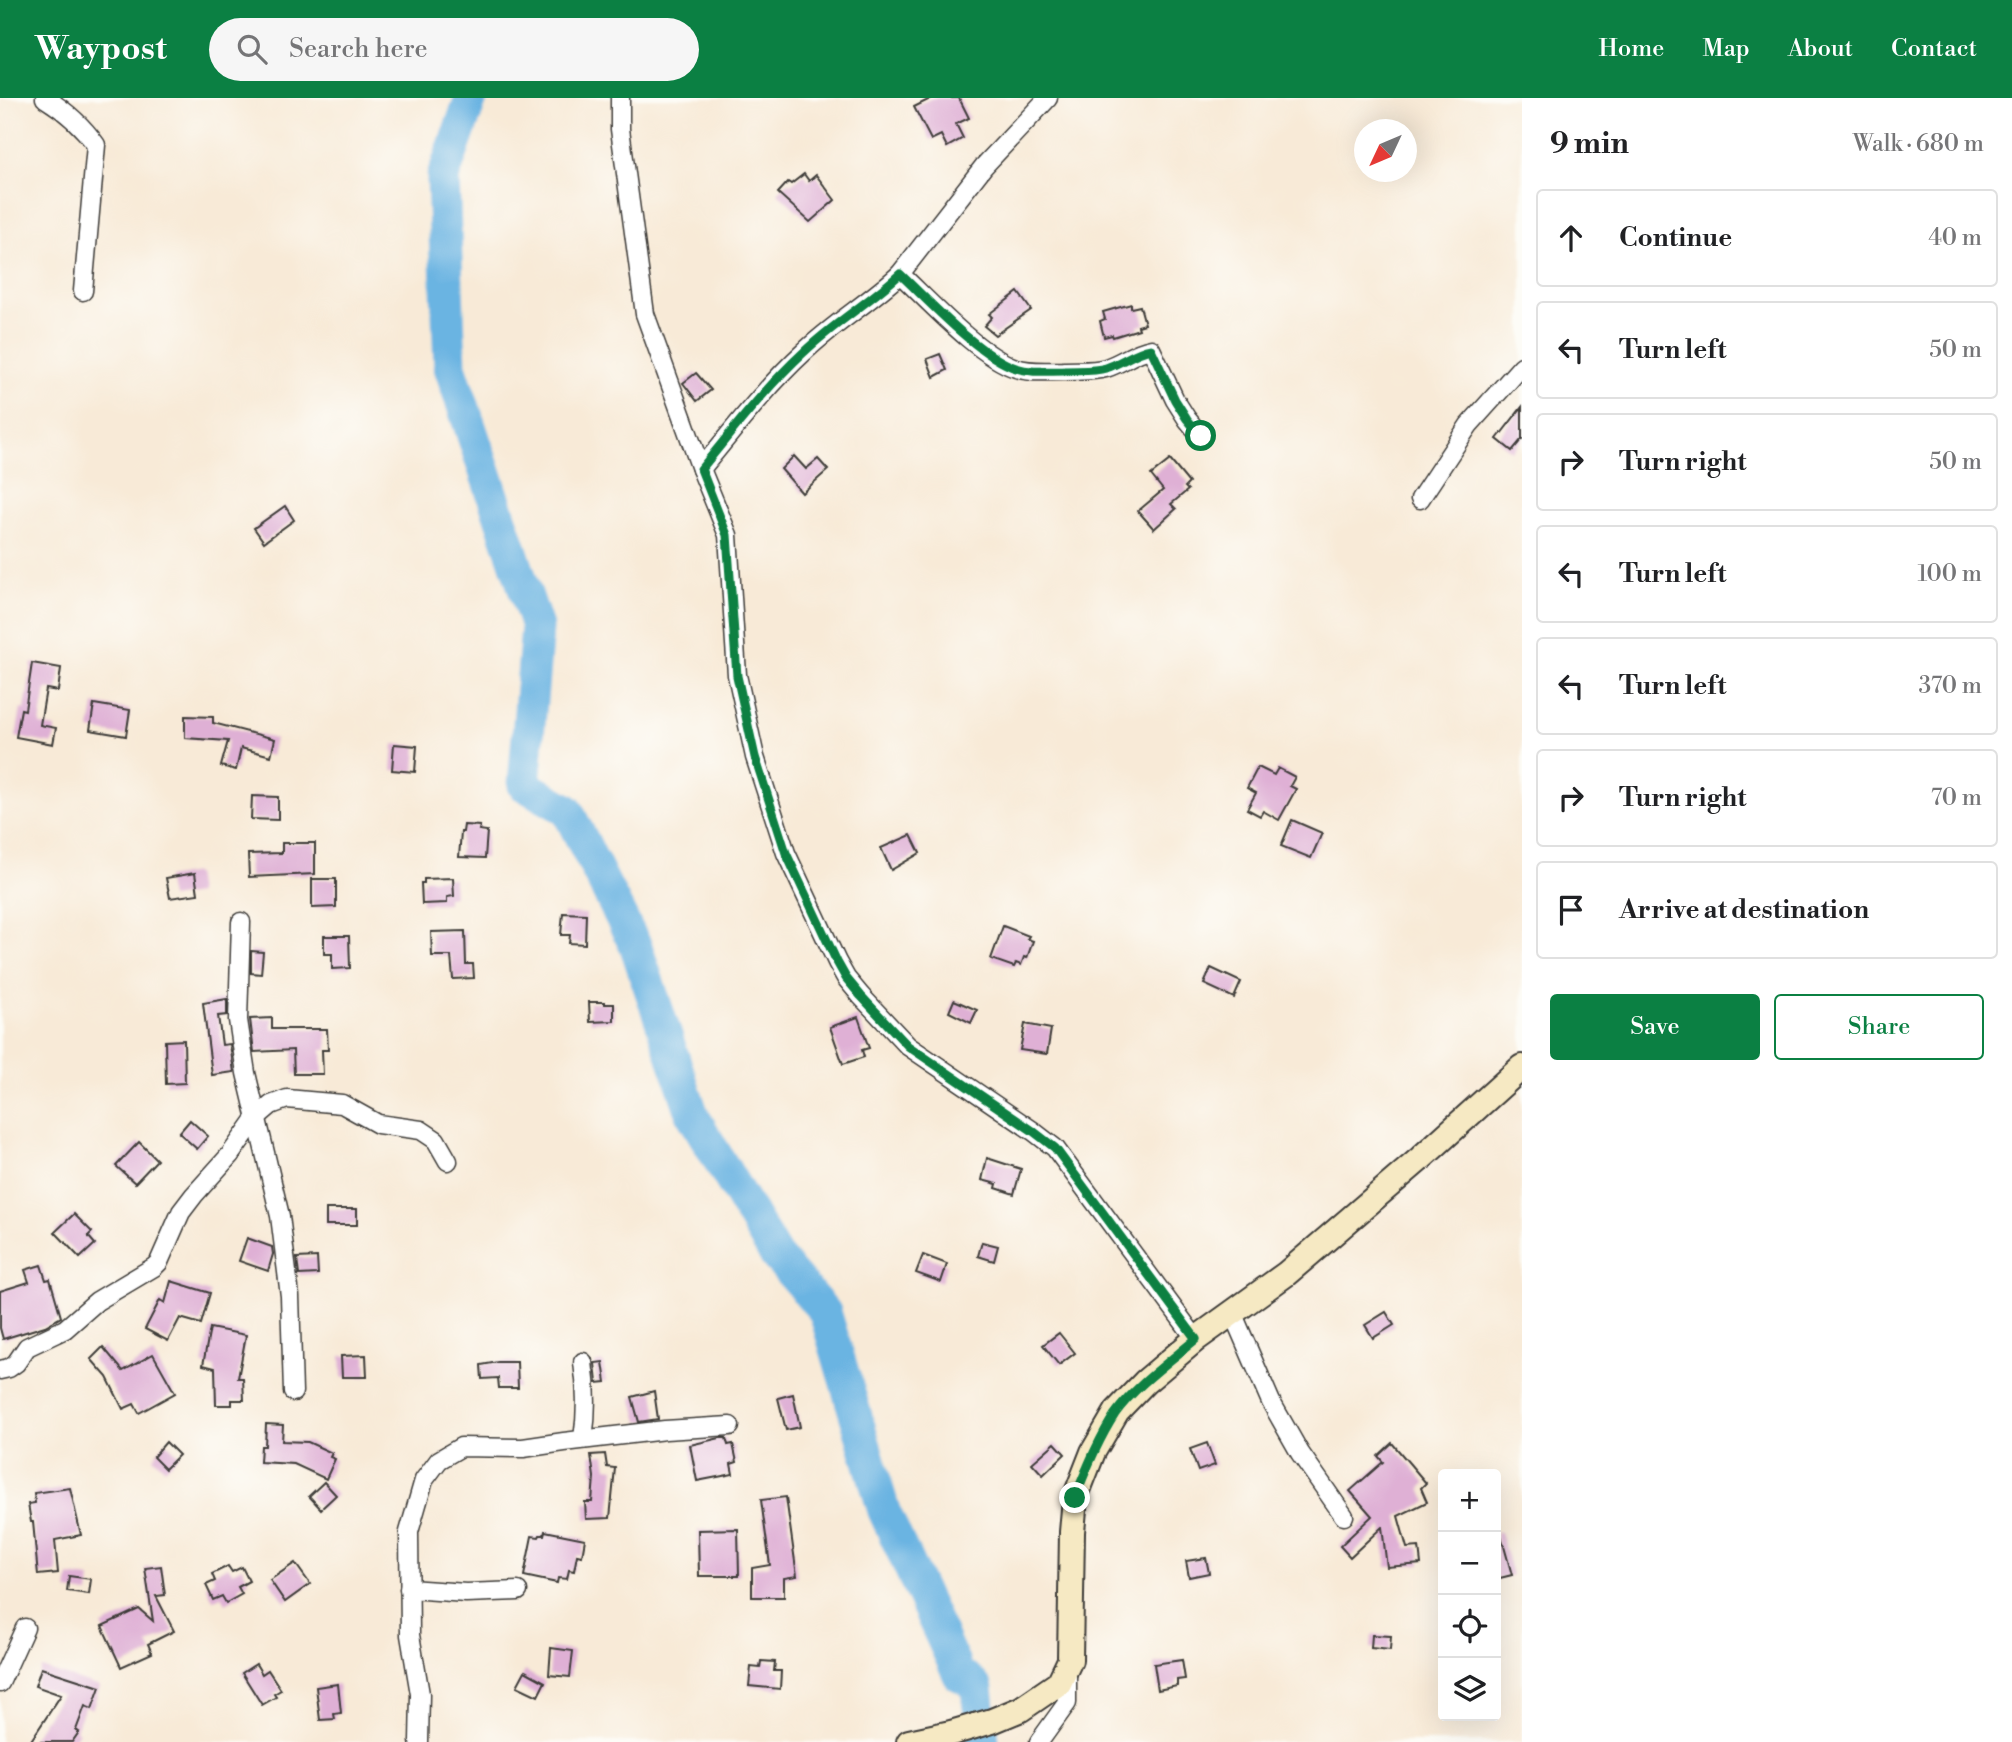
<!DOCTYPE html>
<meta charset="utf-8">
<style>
:root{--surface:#fff;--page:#f6f6f6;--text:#202124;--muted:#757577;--line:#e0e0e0;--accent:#0b8043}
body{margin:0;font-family:"Libre Bodoni",serif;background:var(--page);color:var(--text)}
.controls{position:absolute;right:21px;bottom:21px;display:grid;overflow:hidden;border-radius:7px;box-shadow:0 7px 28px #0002}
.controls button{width:63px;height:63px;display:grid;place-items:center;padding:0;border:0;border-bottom:2px solid var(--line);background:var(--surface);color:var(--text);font:35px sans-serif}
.compass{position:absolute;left:1354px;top:21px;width:63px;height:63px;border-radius:50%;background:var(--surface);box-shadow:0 7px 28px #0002;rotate:226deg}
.stop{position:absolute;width:21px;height:21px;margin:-16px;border:5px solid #0b8043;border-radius:50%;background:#fff}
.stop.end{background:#0b8043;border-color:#fff;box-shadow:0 2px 7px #0008}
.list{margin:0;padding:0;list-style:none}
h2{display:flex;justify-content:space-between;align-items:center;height:91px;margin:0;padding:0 28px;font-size:30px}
h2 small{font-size:23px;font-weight:400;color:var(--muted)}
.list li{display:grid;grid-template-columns:46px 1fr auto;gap:21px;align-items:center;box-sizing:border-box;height:98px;margin:0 14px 14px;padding:0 14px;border:2px solid var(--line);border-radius:7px}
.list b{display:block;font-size:26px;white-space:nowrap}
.list em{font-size:23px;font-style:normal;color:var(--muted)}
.actions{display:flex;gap:14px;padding:21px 28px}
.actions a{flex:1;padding:16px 0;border:2px solid var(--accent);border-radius:7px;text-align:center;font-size:24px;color:var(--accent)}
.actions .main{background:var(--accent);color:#fff}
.icon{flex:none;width:38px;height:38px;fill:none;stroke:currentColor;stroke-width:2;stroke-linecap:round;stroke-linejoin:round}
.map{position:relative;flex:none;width:1522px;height:1644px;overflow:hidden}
header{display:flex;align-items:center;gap:42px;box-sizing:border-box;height:98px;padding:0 35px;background:var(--accent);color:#fff}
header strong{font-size:33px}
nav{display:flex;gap:38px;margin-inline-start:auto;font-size:24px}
.search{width:490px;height:63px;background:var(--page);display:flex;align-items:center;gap:18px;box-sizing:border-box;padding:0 24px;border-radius:38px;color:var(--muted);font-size:26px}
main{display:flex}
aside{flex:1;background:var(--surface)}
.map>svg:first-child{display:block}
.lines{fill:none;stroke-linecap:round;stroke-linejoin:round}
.river{stroke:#6ab4e2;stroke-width:33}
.building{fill:#dfb0d5}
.street-casing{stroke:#3d3b38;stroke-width:21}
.secondary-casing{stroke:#3d3b38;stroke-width:28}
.street{stroke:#fff;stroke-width:18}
.secondary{stroke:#f6e9c3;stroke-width:24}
.route{stroke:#0b8043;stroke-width:9}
</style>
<header>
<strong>Waypost</strong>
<div class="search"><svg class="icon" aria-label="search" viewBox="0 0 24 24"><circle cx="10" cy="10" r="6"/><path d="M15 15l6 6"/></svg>Search here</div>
<nav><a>Home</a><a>Map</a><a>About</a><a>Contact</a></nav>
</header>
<main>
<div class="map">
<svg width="1522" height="1644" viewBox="0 0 1522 1644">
<rect width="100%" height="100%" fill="#fdfcf7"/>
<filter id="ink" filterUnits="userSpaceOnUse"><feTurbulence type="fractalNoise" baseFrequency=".0143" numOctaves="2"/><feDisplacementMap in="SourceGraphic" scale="14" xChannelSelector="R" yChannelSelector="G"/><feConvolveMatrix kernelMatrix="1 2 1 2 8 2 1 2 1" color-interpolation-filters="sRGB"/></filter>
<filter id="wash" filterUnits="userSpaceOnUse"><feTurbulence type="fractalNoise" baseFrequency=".00686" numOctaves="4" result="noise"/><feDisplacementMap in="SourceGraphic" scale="28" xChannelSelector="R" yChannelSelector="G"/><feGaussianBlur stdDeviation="1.57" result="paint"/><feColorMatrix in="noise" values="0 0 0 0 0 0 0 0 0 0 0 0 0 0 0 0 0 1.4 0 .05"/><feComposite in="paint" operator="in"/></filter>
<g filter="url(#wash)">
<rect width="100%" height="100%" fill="#f8ead7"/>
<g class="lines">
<path class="river" d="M471 0 443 79 450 269 537 529 524 687 567 712 636 849 693 1018 776 1158 825 1214 884 1413 959 1577 968 1581 977 1591 983 1644"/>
</g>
<g id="blocks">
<g class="building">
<path d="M932 0H959L969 20 956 26 963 40 947 49 941 37 931 42 914 9Z"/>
<path d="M804 76 809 83 816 77 835 102 810 124 778 95 788 84 791 86Z"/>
<path d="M1018 194 1031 212 995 237 984 228 992 219 989 216Z"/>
<path d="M1131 206V210L1140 208 1145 226 1138 228 1139 231 1113 239 1112 237 1104 239 1100 223 1105 221 1103 214Z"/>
<path d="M940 256 947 272 934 279 927 261Z"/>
<path d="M696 275 711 292 697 303 683 285Z"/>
<path d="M1522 309V341L1512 353 1497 341Z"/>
<path d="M794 358 806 371 818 361 828 372 802 395 781 371Z"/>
<path d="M1170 362 1189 385 1185 389 1188 392 1171 406 1176 411 1154 431 1138 413 1163 392 1151 377Z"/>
<path d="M285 408 294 422 264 444 254 430Z"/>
<path d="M32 565 61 570 58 593 46 591 40 627 56 630 53 646 16 639 21 611 25 612Z"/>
<path d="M94 606 130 612 126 638 90 632Z"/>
<path d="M185 618 213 619V625L275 641 271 658 241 650 236 672 221 668 228 643 185 640Z"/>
<path d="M394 646 417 648 415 674 392 672Z"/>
<path d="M1258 669 1274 677 1278 670 1295 679 1290 688 1296 691 1279 722 1263 713 1260 718 1247 711 1256 695 1247 690Z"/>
<path d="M252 698 278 699V722L251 721Z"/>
<path d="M1292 722 1322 735 1311 760 1281 748Z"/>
<path d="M464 727 480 728 479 732 487 733 485 760 459 759 461 734H463Z"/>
<path d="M911 737 920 755 891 772 881 750Z"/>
<path d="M282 745H315V776L249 779 248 756 282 755Z"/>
<path d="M195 775 198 796 170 800 166 780Z"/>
<path d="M453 780 454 798 447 799V805L422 806 421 785H424V781Z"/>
<path d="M312 781H336V809L312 810Z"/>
<path d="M563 815 586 816 585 846 569 845 570 837H561Z"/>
<path d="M1003 828 1029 838 1027 841 1033 843 1027 860 1024 859 1021 867 1016 865 1014 869 991 861Z"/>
<path d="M465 833 466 866H473L474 880 453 881 451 858H432L431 834Z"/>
<path d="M324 838H349L350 870 332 871V856H324Z"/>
<path d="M251 853 263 854 261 876 251 875Z"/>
<path d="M1211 870 1241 884 1234 900 1204 886Z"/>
<path d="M227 901V917L218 918 222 947 230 946 234 974 212 977 203 905Z"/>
<path d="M954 902 977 912 971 925 949 914Z"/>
<path d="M589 904H605V906H614V923L590 924Z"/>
<path d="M858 919 869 950 862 952 864 959 843 966 830 929Z"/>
<path d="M272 920V931H327L328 952H322L323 976H294L293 952 254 954 250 921Z"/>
<path d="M1025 926 1051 931 1047 956 1020 952Z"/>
<path d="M184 942 185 985 166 986 165 943Z"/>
<path d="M190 1022 208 1038 197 1051 179 1035Z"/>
<path d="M139 1044 157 1062 135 1085 116 1068Z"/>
<path d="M987 1060 1021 1071 1014 1096 996 1090 997 1086 982 1082Z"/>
<rect x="326" y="1111" width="31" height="16"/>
<path d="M74 1116 92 1134 88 1138 95 1146 80 1160 55 1134Z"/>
<path d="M247 1140 272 1149 273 1156 268 1173 239 1163Z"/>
<path d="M982 1144 998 1148 994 1163 978 1158Z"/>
<path d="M923 1157 947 1166 941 1184 916 1175Z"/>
<path d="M317 1159 318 1176 299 1177 297 1160Z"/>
<path d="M41 1167 46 1182 50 1181 61 1219 45 1228 3 1241 0 1230V1193L29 1184 25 1172Z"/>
<path d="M171 1183 210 1195 201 1226 180 1220 168 1243 145 1231 160 1202 165 1205Z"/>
<path d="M1386 1214 1394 1227 1373 1240 1365 1227Z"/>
<path d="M210 1230 246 1237 238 1280H243L244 1302H232V1307H216L215 1270 203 1267Z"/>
<path d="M1059 1235 1075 1255 1059 1267 1043 1247Z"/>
<path d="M103 1249 123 1273 153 1256 175 1295 139 1315 134 1306 123 1311 107 1279 91 1261Z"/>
<path d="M366 1257 367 1279H342L341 1258Z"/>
<path d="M498 1264H517L518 1290H499L498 1280 482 1281 481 1267Z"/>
<path d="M603 1264 606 1284 597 1285 595 1265Z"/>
<path d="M654 1293 658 1321 639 1324 632 1299Z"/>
<path d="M793 1296 800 1329 786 1332 778 1300Z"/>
<path d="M266 1326 283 1327 282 1343 308 1344 332 1355 330 1359 335 1361 326 1381 294 1366 260 1364 261 1348H265Z"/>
<path d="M720 1340H726L728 1347 733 1346 737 1364 731 1366 733 1376 697 1383 690 1347Z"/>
<path d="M166 1344 179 1357 165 1371 153 1359Z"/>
<path d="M1055 1345 1065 1356 1043 1377 1032 1365Z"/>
<path d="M1207 1345 1215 1367 1198 1373 1190 1351Z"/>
<path d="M1392 1345 1426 1385 1421 1390 1427 1404 1398 1418 1407 1450 1419 1449 1421 1466 1387 1469 1382 1429 1350 1459 1340 1448 1372 1418 1350 1393 1383 1364 1378 1358Z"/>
<path d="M605 1356 607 1369 615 1370 610 1420 586 1421 585 1404H592L594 1379 591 1357Z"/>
<path d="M324 1384 336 1397 321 1411 309 1398Z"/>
<path d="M70 1390 81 1437 55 1442 58 1475 38 1477 33 1424H31L28 1406 35 1405 34 1395Z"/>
<path d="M786 1399 797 1478 784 1480V1499H752V1470L770 1467 761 1402Z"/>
<path d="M738 1431 739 1478H699L698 1432Z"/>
<path d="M545 1433 585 1441 582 1458 577 1457 574 1473 569 1472 567 1481 558 1480 557 1485 524 1478 532 1438 539 1439 540 1437H544Z"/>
<path d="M1500 1434 1512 1477 1496 1481V1435Z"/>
<path d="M1206 1460 1209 1475 1189 1479 1186 1463Z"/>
<path d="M295 1465 310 1486 285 1504 270 1482Z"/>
<path d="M161 1468 165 1497 156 1498 174 1533 148 1546 152 1555 121 1569 102 1528 139 1511 153 1523 145 1470Z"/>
<path d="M228 1468 232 1474 242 1469 249 1483 238 1489 242 1496 226 1505 222 1498 213 1502 206 1487 215 1483 212 1476Z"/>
<path d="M69 1478 91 1481 89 1496 67 1493Z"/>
<path d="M1372 1537 1391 1538 1390 1552 1371 1550Z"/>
<path d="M551 1550 573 1553 570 1579 549 1577Z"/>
<path d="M1182 1562 1185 1581 1177 1582V1588L1158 1592 1154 1566Z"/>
<path d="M761 1563 775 1564 774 1573H781L780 1591 749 1588 751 1569 760 1570Z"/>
<path d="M256 1566 262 1576 268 1572 281 1592 274 1596 276 1599 262 1607 242 1575Z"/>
<path d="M41 1570 100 1589 92 1611 85 1608 76 1632 79 1634 72 1644H30L61 1597 35 1588Z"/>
<path d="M525 1573 545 1584 538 1598 517 1588Z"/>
<path d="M338 1586 341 1615 334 1616 335 1621 320 1622 316 1589Z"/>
</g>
</g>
</g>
<g filter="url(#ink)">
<use href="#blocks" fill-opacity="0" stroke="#3d3b38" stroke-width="2"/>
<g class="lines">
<defs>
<g id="street">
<path d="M45 0C66 13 82 27 96 47L83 193"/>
<path d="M620 0V31L645 216 701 371 728 437 737 577 755 659 786 755 837 864 846 880 861 898 908 948 1033 1033 1055 1050 1196 1241"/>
<path d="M900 176C928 202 980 259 1016 270 1031 275 1047 273 1063 273 1077 272 1093 274 1106 270 1122 265 1134 254 1151 251L1175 302 1187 321 1201 338"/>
<path d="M701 371C734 331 766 289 804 254 834 225 870 204 900 176L984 68 1048 0"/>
<path d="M1420 401 1469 327 1522 268"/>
<path d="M241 824 238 922 246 975 280 1118 290 1198 293 1294"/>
<path d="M1232 1214 1271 1304 1300 1355 1344 1418"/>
<path d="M0 1272 9 1270 16 1265 27 1249 65 1231 97 1203 154 1169 159 1164 181 1114 194 1097 230 1057 257 1019 271 1007 287 1001 342 1006 378 1026 421 1032 436 1042 448 1063"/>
<path d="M583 1341C587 1315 587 1291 583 1264"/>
<path d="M409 1491 466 1495 518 1493"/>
<path d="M0 1585 25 1530"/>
<path d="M419 1644 420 1596 410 1537 409 1434 424 1382 439 1362 461 1349 523 1350 564 1344 665 1332 730 1328"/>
<path d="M1039 1644 1067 1605V1572"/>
</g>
<path id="secondary" d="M909 1644 951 1635 992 1623 1021 1611 1059 1585 1070 1562 1072 1434 1075 1400 1093 1354 1117 1313 1145 1284 1196 1241 1286 1176 1421 1060 1522 969"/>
</defs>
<use href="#street" class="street-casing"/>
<use href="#secondary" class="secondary-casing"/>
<use href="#street" class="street"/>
<use href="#secondary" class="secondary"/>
</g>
</g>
<g class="lines" filter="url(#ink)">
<path class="route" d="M1075 1400C1086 1371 1098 1342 1115 1316 1134 1289 1170 1263 1196 1241L1055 1050 1033 1033 908 948 861 898 846 880 837 864 786 755 755 659 737 578 727 437 701 371C734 331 766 289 804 254 834 225 870 204 900 176 928 202 980 259 1016 270 1031 275 1047 273 1064 273 1077 272 1093 274 1106 270 1122 265 1134 254 1151 251L1175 302 1187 321 1201 338"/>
</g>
</svg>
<div class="controls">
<button>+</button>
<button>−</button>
<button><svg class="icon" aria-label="locate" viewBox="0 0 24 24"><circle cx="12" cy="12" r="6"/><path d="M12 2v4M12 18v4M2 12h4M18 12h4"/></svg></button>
<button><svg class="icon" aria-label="layers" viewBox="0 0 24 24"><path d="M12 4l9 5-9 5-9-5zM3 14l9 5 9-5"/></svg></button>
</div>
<svg class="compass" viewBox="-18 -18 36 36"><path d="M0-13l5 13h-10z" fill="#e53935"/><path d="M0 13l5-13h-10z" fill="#757577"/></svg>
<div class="stop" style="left:1201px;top:338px"></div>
<div class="stop end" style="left:1075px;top:1400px"></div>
</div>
<aside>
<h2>9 min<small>Walk · 680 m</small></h2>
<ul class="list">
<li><svg class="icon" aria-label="ahead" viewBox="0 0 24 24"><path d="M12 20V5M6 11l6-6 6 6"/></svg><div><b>Continue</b></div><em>40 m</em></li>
<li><svg class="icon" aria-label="left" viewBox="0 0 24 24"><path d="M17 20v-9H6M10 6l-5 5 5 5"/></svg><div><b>Turn left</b></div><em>50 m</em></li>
<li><svg class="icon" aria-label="right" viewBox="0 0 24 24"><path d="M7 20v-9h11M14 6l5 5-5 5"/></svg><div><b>Turn right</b></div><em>50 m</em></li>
<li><svg class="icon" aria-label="left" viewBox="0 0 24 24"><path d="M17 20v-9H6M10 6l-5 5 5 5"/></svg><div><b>Turn left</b></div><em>100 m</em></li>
<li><svg class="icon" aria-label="left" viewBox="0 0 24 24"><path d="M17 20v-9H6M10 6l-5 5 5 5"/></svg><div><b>Turn left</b></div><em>370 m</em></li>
<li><svg class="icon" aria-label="right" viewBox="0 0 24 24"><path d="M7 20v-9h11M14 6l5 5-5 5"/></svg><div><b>Turn right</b></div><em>70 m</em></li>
<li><svg class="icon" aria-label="arrive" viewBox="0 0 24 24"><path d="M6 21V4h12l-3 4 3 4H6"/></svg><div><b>Arrive at destination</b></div></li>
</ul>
<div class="actions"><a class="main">Save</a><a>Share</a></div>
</aside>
</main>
